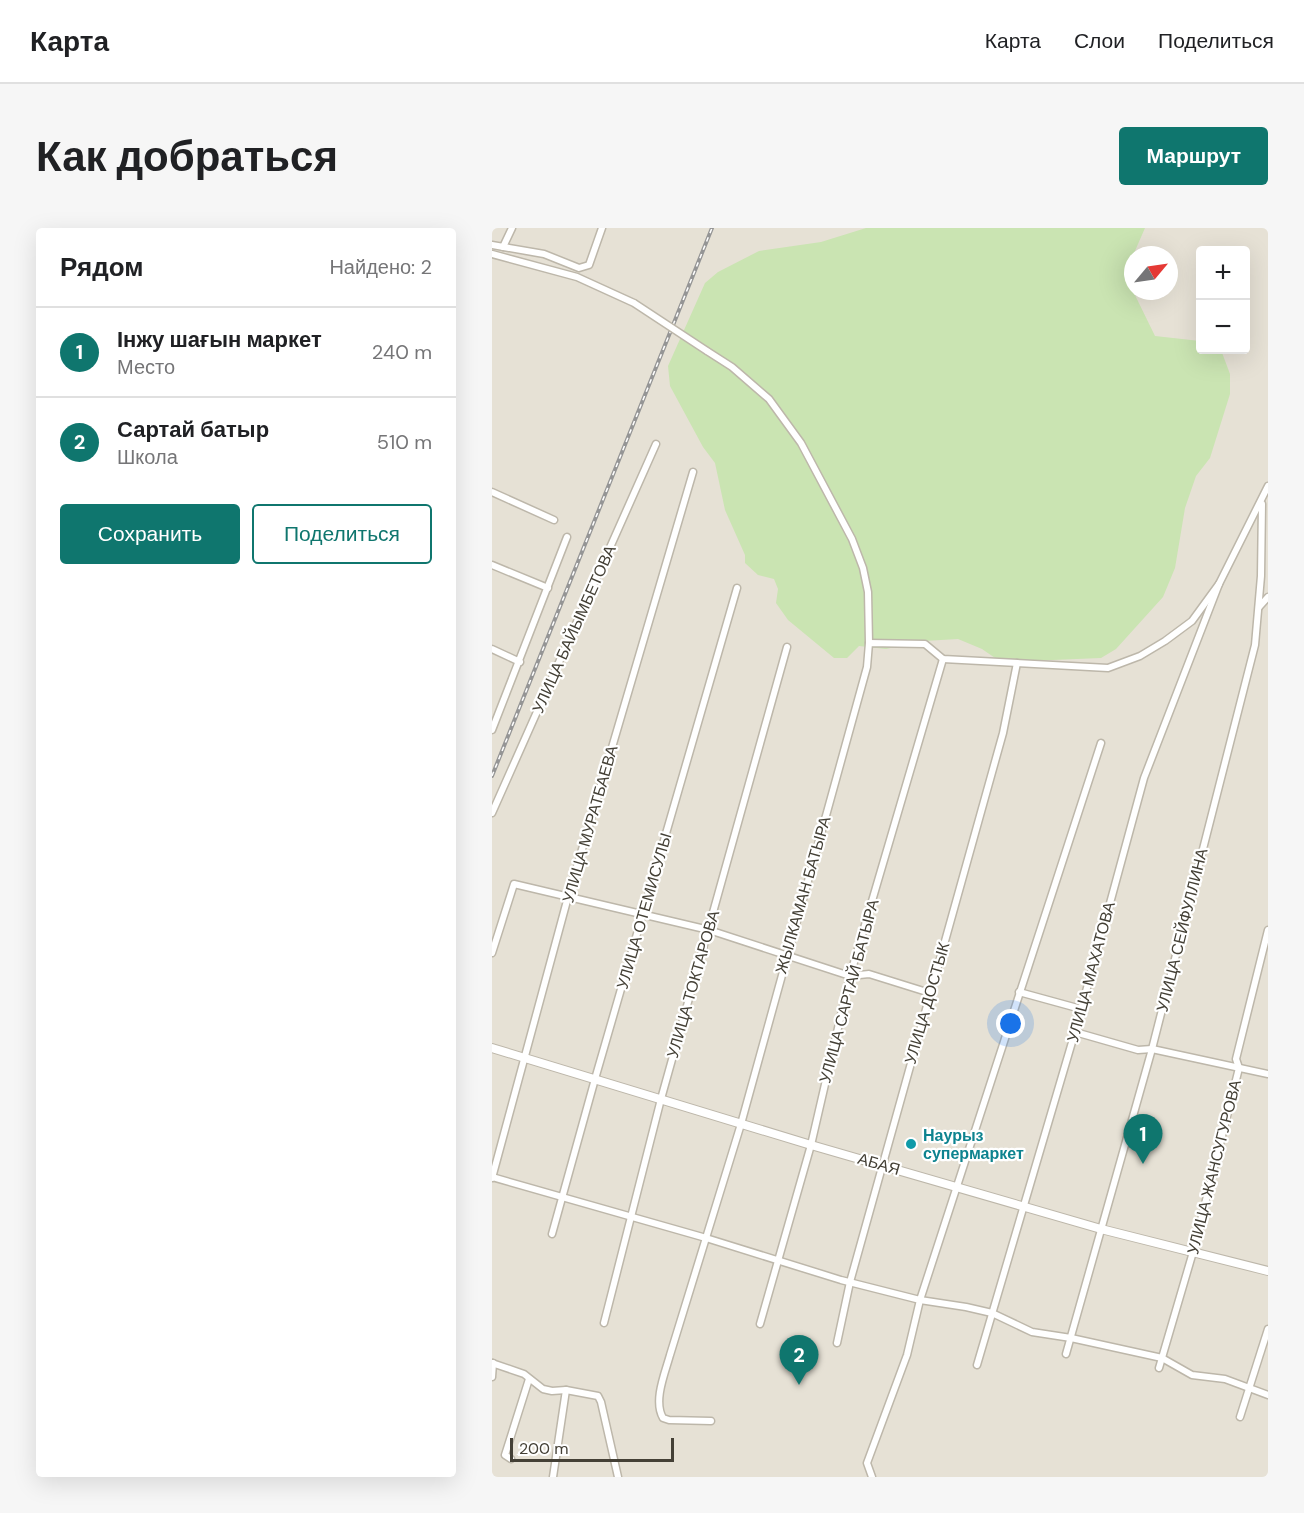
<!DOCTYPE html>
<html lang="ru">
<meta charset="utf-8">
<style>
:root{--surface:#fff;--page:#f6f6f6;--text:#202124;--muted:#757577;--line:#e0e0e0;--accent:#0f766e}
body{margin:0;font-family:"DM Sans",sans-serif;background:var(--page);color:var(--text)}
.controls{position:absolute;right:18px;top:18px;display:grid;overflow:hidden;border-radius:6px;box-shadow:0 6px 24px #0002}
.controls button{width:54px;height:54px;display:grid;place-items:center;padding:0;border:0;border-bottom:2px solid var(--line);background:var(--surface);color:var(--text);font:30px sans-serif}
.compass{position:absolute;left:632px;top:18px;width:54px;height:54px;border-radius:50%;background:var(--surface);box-shadow:0 6px 24px #0002;rotate:61deg}
.scale{position:absolute;left:18px;bottom:15px;width:164px;box-sizing:border-box;padding-left:6px;border:3px solid #444036;border-top:0;font-size:16px;line-height:21px;white-space:nowrap;color:#444036;-webkit-text-stroke:4px #fff;paint-order:stroke}
.you{position:absolute;left:519px;top:796px;width:21px;height:21px;margin:-15px;border:4px solid #fff;border-radius:50%;background:#1a73e8;box-shadow:0 0 0 9px #1a73e833}
.badge{display:grid;place-items:center;width:39px;height:39px;border-radius:50%;background:var(--accent);color:#fff;font-size:20px;font-weight:700}
.pin{position:absolute;translate:-50% -50px;filter:drop-shadow(0 2px 3px #0008)}
.pin::after{content:'';position:absolute;top:32px;width:21px;height:18px;background:inherit;clip-path:polygon(0 0,100% 0,50% 100%)}
.list{margin:0;padding:0;list-style:none}
h2{display:flex;justify-content:space-between;align-items:center;height:78px;margin:0;padding:0 24px;font-size:26px}
h2 small{font-size:20px;font-weight:400;color:var(--muted)}
.list li{display:grid;grid-template-columns:39px 1fr auto;gap:18px;align-items:center;box-sizing:border-box;height:90px;padding:0 24px;border-top:2px solid var(--line)}
.list b{display:block;font-size:22px;white-space:nowrap}
.list p{margin:0;font-size:20px;white-space:nowrap;color:var(--muted)}
.list em{font-size:20px;font-style:normal;color:var(--muted)}
.actions{display:flex;gap:12px;padding:18px 24px}
.actions a{flex:1;padding:14px 0;border:2px solid var(--accent);border-radius:6px;text-align:center;font-size:21px;color:var(--accent)}
.actions .main{background:var(--accent);color:#fff}
.map{position:relative;flex:none;width:776px;height:1249px;overflow:hidden;border-radius:6px}
header{display:flex;align-items:center;gap:36px;box-sizing:border-box;height:84px;padding:0 30px;background:var(--surface);border-bottom:2px solid var(--line)}
header strong{font-size:28px}
nav{display:flex;gap:33px;margin-inline-start:auto;font-size:21px}
.intro{display:flex;align-items:center;justify-content:space-between;box-sizing:border-box;height:144px;padding:0 36px}
h1{margin:0;font-size:42px}
.button{padding:15px 27px;border-radius:6px;background:var(--accent);color:#fff;font-size:21px;font-weight:700}
main{display:flex;gap:36px;padding:0 36px}
aside{flex:1;background:var(--surface);border-radius:6px;box-shadow:0 6px 24px #0002}
.map>svg:first-child{display:block}
.residential{fill:#e6e1d5;fill-rule:evenodd}
.green{fill:#cae4b2}
.lines{fill:none;stroke-linecap:round;stroke-linejoin:round}
.minor-casing{stroke:#bdb7aa;stroke-width:9}
.tertiary-casing{stroke:#bdb7aa;stroke-width:10}
.minor{stroke:#fff;stroke-width:6}
.tertiary{stroke:#fff;stroke-width:8}
.rail-casing{stroke:#959595;stroke-width:4}
.rail{stroke:#fff;stroke-width:1.5;stroke-dasharray:4.5;stroke-linecap:butt}
.minor-bridge-casing{stroke:#bdb7aa;stroke-width:9;stroke-linecap:butt}
.minor-bridge{stroke:#fff;stroke-width:6}
.culture-dot{fill:#0f9aa8;stroke:#fff;stroke-width:2}
.labels{text-anchor:middle;dominant-baseline:central;stroke-width:4.5;stroke-linejoin:round;paint-order:stroke}
.street-label{font-size:16px;fill:#444036;stroke:#fff}
.culture-label{font-size:16px;font-weight:bold;fill:#0d838f;stroke:#fff;text-anchor:start}
</style>
<header>
<strong>Карта</strong>
<nav><a>Карта</a><a>Слои</a><a>Поделиться</a></nav>
</header>
<div class="intro"><h1>Как добраться</h1><a class="button">Маршрут</a></div>
<main>
<aside>
<h2>Рядом<small>Найдено: 2</small></h2>
<ul class="list">
<li><span class="badge">1</span><div><b>Інжу шағын маркет</b><p>Место</p></div><em>240 m</em></li>
<li><span class="badge">2</span><div><b>Сартай батыр</b><p>Школа</p></div><em>510 m</em></li>
</ul>
<div class="actions"><a class="main">Сохранить</a><a>Поделиться</a></div>
</aside>
<div class="map">
<svg width="776" height="1249" viewBox="0 0 776 1249">
<rect width="100%" height="100%" fill="#f2efe6"/>
<path class="residential" d="M0 0H776V1249H0ZM708 22H754V122H708ZM641 27H677V63H641Z"/>
<path class="green" d="M374 0H653L636 39 641 63 663 108 708 113V122H729L738 146V166L718 230 704 248 693 280 683 340 671 369 624 421 609 430 509 434 490 421 466 411 432 413 394 421 367 418 355 430H342L296 392 284 375 286 361 282 351 266 347 253 335V327L233 282 223 235 211 219 178 158 176 138 213 55 226 44 267 23 329 14Z"/>
<g class="lines">
<defs>
<g id="minor">
<path d="M0 17 52 26 87 40 97 37 110 0"/>
<path d="M11 19 20 0"/>
<path d="M0 26 85 49 142 75"/>
<path d="M215 123 240 139 277 171 309 215 360 311 371 340 376 364 377 415"/>
<path d="M0 264 62 292"/>
<path d="M0 337 56 360"/>
<path d="M767 379 776 369"/>
<path d="M0 421 28 434"/>
<path d="M0 502 75 309"/>
<path d="M0 585 164 216"/>
<path d="M0 725 22 656 217 702 358 748 377 746 438 765"/>
<path d="M527 764 589 781"/>
<path d="M583 804 646 822 660 821 776 846"/>
<path d="M0 949 214 1010 349 1052 428 1072 474 1079 500 1085 540 1104 579 1110 670 1130 700 1147 733 1151 776 1167"/>
<path d="M0 950 76 669 201 244"/>
<path d="M60 1006 103 851 245 360"/>
<path d="M112 1095 169 871 295 419"/>
<path d="M268 1096 319 917 358 748 451 431"/>
<path d="M345 1115 358 1054 511 505 525 435"/>
<path d="M574 1126 660 821 763 417 769 348 770 276"/>
<path d="M0 1135 32 1146 51 1161 60 1163 74 1162 106 1168 109 1174 126 1249"/>
<path d="M485 1137 583 804 652 550 727 356 776 258"/>
<path d="M667 1140 701 1024 747 840 744 831 776 702"/>
<path d="M0 1149 1 1135"/>
<path d="M748 1189 776 1101"/>
<path d="M219 1193 177 1192 171 1190C161 1173 173 1145 178 1127L249 896 375 439 377 415 433 416 451 431 616 440 648 428 673 413 700 393 727 356"/>
<path d="M19 1231 13 1227 37 1151"/>
<path d="M61 1249 74 1162"/>
<path d="M380 1249 375 1235 415 1127 428 1072 609 515"/>
</g>
<path id="tertiary" d="M0 820 319 917 609 1001 776 1043"/>
</defs>
<use href="#minor" class="minor-casing"/>
<use href="#tertiary" class="tertiary-casing"/>
<use href="#minor" class="minor"/>
<use href="#tertiary" class="tertiary"/>
<defs>
<path id="rail" d="M0 548 220 0"/>
</defs>
<use href="#rail" class="rail-casing"/>
<use href="#rail" class="rail"/>
<defs>
<path id="minor-bridge" d="M142 75 215 123"/>
</defs>
<use href="#minor-bridge" class="minor-bridge-casing"/>
<use href="#minor-bridge" class="minor-bridge"/>
</g>
<circle class="culture-dot" cx="419" cy="916" r="6"/>
<g class="labels">
<g class="street-label">
<text transform="translate(82 401) rotate(-66)">УЛИЦА БАЙЫМБЕТОВА</text>
<text transform="translate(98 596) rotate(-74)">УЛИЦА МУРАТБАЕВА</text>
<text transform="translate(311 667) rotate(-74)">ЖЫЛКАМАН БАТЫРА</text>
<text transform="translate(152 683) rotate(-74)">УЛИЦА ОТЕМИСУЛЫ</text>
<text transform="translate(690 702) rotate(-76)">УЛИЦА СЕЙФУЛЛИНА</text>
<text transform="translate(599 744) rotate(-75)">УЛИЦА МАХАТОВА</text>
<text transform="translate(201 756) rotate(-74)">УЛИЦА ТОКТАРОВА</text>
<text transform="translate(357 763) rotate(-75)">УЛИЦА САРТАЙ БАТЫРА</text>
<text transform="translate(435 775) rotate(-74)">УЛИЦА ДОСТЫК</text>
<text transform="translate(387 936) rotate(16)">АБАЯ</text>
<text transform="translate(722 939) rotate(-76)">УЛИЦА ЖАНСУГУРОВА</text>
</g>
<g class="culture-label">
<text x="431" y="907">Наурыз<tspan x="431" dy="18">супермаркет</tspan></text>
</g>
</g>
</svg>
<div class="controls">
<button>+</button>
<button>−</button>
</div>
<svg class="compass" viewBox="-18 -18 36 36"><path d="M0-13l5 13h-10z" fill="#e53935"/><path d="M0 13l5-13h-10z" fill="#757577"/></svg>
<div class="scale">200 m</div>
<div class="you"></div>
<div class="pin badge" style="left:651px;top:936px">1</div>
<div class="pin badge" style="left:307px;top:1157px">2</div>
</div>
</main>
